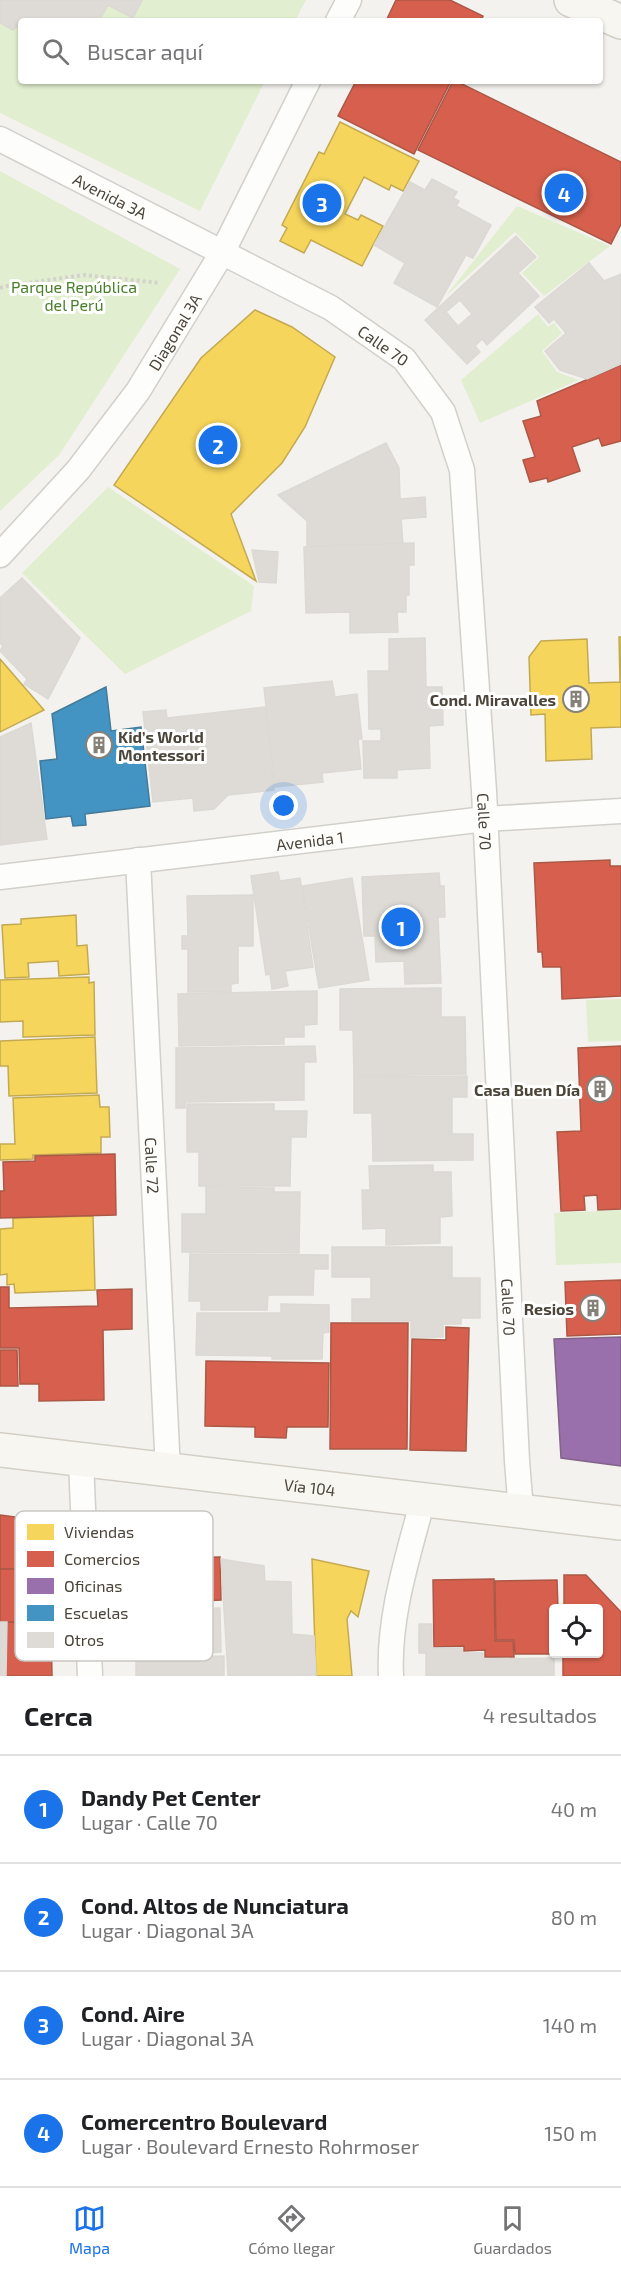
<!DOCTYPE html>
<html lang="es">
<meta charset="utf-8">
<style>
:root{--surface:#fff;--page:#f2f2f2;--text:#202124;--muted:#757577;--line:#e0e0e0;--accent:#1a73e8}
body{margin:0;font-family:"Exo 2",sans-serif;background:var(--page);color:var(--text)}
.controls{position:absolute;right:18px;bottom:18px;display:grid;overflow:hidden;border-radius:6px;box-shadow:0 2px 4px #0004}
.controls button{width:54px;height:54px;display:grid;place-items:center;padding:0;border:0;border-bottom:2px solid var(--line);background:var(--surface);color:var(--text);font:30px sans-serif}
.you{position:absolute;left:284px;top:806px;width:21px;height:21px;margin:-15px;border:4px solid #fff;border-radius:50%;background:#1a73e8;box-shadow:0 0 0 9px #1a73e833}
.badge{display:grid;place-items:center;width:39px;height:39px;border-radius:50%;background:var(--accent);color:#fff;font-size:20px;font-weight:700}
.pin{position:absolute;translate:-50% -50%;border:3px solid #fff;box-shadow:0 2px 6px #0006}
.list{margin:0;padding:0;list-style:none}
h2{display:flex;justify-content:space-between;align-items:center;height:78px;margin:0;padding:0 24px;font-size:26px}
h2 small{font-size:20px;font-weight:400;color:var(--muted)}
.list li{display:grid;grid-template-columns:39px 1fr auto;gap:18px;align-items:center;box-sizing:border-box;height:108px;padding:0 24px;border-top:2px solid var(--line)}
.list b{display:block;font-size:22px;white-space:nowrap}
.list p{margin:0;font-size:20px;white-space:nowrap;color:var(--muted)}
.list em{font-size:20px;font-style:normal;color:var(--muted)}
.icon{flex:none;width:33px;height:33px;fill:none;stroke:currentColor;stroke-width:2;stroke-linecap:round;stroke-linejoin:round}
.map{position:relative;flex:none;width:621px;height:1676px;overflow:hidden}
.search{position:absolute;background:var(--surface);box-shadow:0 2px 4px #0004;left:18px;right:18px;top:18px;height:66px;display:flex;align-items:center;gap:15px;box-sizing:border-box;padding:0 21px;border-radius:6px;color:var(--muted);font-size:22px}
.sheet{height:510px;background:var(--surface)}
nav{display:flex;justify-content:space-around;align-items:center;box-sizing:border-box;height:84px;border-top:2px solid var(--line);background:var(--surface);font-size:16px;color:var(--muted)}
nav a{display:grid;justify-items:center;gap:3px}
nav .on{color:var(--accent)}
.map>svg:first-child{display:block}
.green{fill:#e1eecf}
.homes{fill:#f6d55c;stroke:#c3aa52;stroke-width:1.5}
.shops{fill:#d6604d;stroke:#ac5847;stroke-width:1.5}
.offices{fill:#9970ab;stroke:#826389;stroke-width:1.5}
.schools{fill:#4393c3;stroke:#457b9a;stroke-width:1.5}
.building{fill:#dedbd6;stroke:#dcd9d4;stroke-width:1.5;fill-rule:evenodd}
.lines{fill:none;stroke-linecap:round;stroke-linejoin:round}
.street-casing{stroke:#d2d0cb;stroke-width:27}
.secondary-casing{stroke:#d3cfc5;stroke-width:36}
.path{stroke:#d3d2cc;stroke-width:4;stroke-dasharray:3 3;stroke-linecap:butt}
.street{stroke:#fdfdfc;stroke-width:24}
.secondary{stroke:#f7f6f1;stroke-width:33}
.labels{text-anchor:middle;dominant-baseline:central;stroke-width:6;stroke-linejoin:round;paint-order:stroke}
.street-label{font-size:16px;fill:#4b4439;stroke:#fff}
.park-label{font-size:16px;fill:#4a7f2a;stroke:#fff}
.poi-label{font-size:16px;font-weight:bold;fill:#4b4439;stroke:#fff;text-anchor:end}
.key{fill:#fff;stroke:#c9c7c4;stroke-width:1.5}
.key-label{font-size:16px;fill:#4b4439}
</style>
<div class="map">
<svg width="621" height="1676" viewBox="0 0 621 1676">
<rect width="100%" height="100%" fill="#f4f2ee"/>
<g class="green">
<path d="M142 0H306L295 21H99L108 5 133 18Z"/>
<path d="M0 23 13 30 19 24 21 26V81H265L200 211 0 113Z"/>
<path d="M0 171 180 269 59 455 0 511Z"/>
<path d="M517 206 610 246 544 296 522 273 539 257 515 232 445 297Z"/>
<path d="M538 314 548 327 554 323 562 333 542 351 557 372 579 380 480 423 461 380Z"/>
<path d="M108 487 254 586 251 611 125 674 22 573Z"/>
<path d="M621 999V1041L588 1042 586 1000Z"/>
<path d="M621 1210V1263L556 1265 554 1213Z"/>
</g>
<g class="homes">
<path d="M340 122 419 161 403 191 391 185 389 190 364 177 345 214 358 220 361 215 383 226 362 266 311 240 304 253 280 241 287 228 282 225 319 152 324 154Z"/>
<path d="M255 310 292 327 335 357 305 427 282 463 231 514 256 581 114 485 201 358Z"/>
<path d="M619 637H621V727L591 728 592 759 546 761 545 714 531 715 529 657 541 641 587 639 589 683 620 682Z"/>
<path d="M0 659 44 710 0 732Z"/>
<path d="M76 915 77 946 87 945 89 974 59 976 58 961 28 963 29 977 5 978 2 925 21 924V919Z"/>
<path d="M89 977V983L94 982 95 1035 23 1037V1021L0 1022V980Z"/>
<path d="M95 1037 97 1093 9 1096 8 1066H0V1041Z"/>
<path d="M99 1095 100 1107H109L110 1137H101V1153L33 1155V1159L0 1160V1144H15L13 1098Z"/>
<path d="M93 1216 95 1290 15 1293 14 1284 7 1285V1274L0 1275V1229L13 1228V1218Z"/>
<path d="M312 1559 369 1571 358 1617 351 1611 347 1619 352 1676H316Z"/>
</g>
<g class="shops">
<path d="M396 0H450L483 16 481 21H386Z"/>
<path d="M356 81H451L414 154 338 116Z"/>
<path d="M453 81H456L621 162V224L611 244 418 150Z"/>
<path d="M621 365V441L602 446 599 438 572 447 580 471 548 482 547 478 530 482 523 460 535 457 523 421 541 416 537 401Z"/>
<path d="M610 860V866H621V996L562 999 561 967H543L542 952H538L534 863Z"/>
<path d="M621 1046V1209L598 1210 597 1195 584 1196 585 1210 561 1211 557 1132 581 1131 578 1048Z"/>
<path d="M115 1154 116 1215 0 1218V1191H4L3 1162 35 1161V1156Z"/>
<path d="M621 1280V1334L567 1336 565 1282Z"/>
<path d="M0 1287H9V1308L98 1306 97 1290 132 1289V1329L103 1330 104 1400 39 1401V1384H20L19 1348H0Z"/>
<path d="M331 1323H408L407 1449H330Z"/>
<path d="M446 1327 469 1328 466 1451 410 1450 412 1339 446 1340Z"/>
<path d="M0 1350H17L18 1386H0Z"/>
<path d="M206 1361 329 1363 328 1427H287L286 1438 255 1437V1427L205 1426Z"/>
<path d="M0 1515 30 1519 44 1531 46 1569H0Z"/>
<path d="M220 1557 221 1600 135 1604V1559Z"/>
<path d="M0 1569H46L51 1623 0 1622Z"/>
<path d="M564 1575H586L621 1612V1676H563V1654H598V1608H564Z"/>
<path d="M494 1579 495 1641H513L514 1657H485V1650L464 1651V1646L434 1647 433 1580Z"/>
<path d="M557 1580 558 1608H554V1654H557H515L514 1640H496L495 1581Z"/>
<path d="M7 1622 51 1623 52 1676H6Z"/>
</g>
<path class="offices" d="M621 1337V1466L561 1458 554 1339Z"/>
<path class="schools" d="M106 687 111 731 141 727 150 806 85 814 86 825 73 826 71 816 46 819 40 761 57 759 52 714Z"/>
<g class="building">
<path d="M0 0H142L133 18 108 5 99 21H21V26L19 24 13 30 0 23Z"/>
<path d="M432 179 457 192 453 198 459 201 456 206 491 225 473 258 466 255 437 307 394 283 405 263 374 245 410 182 425 190Z"/>
<path d="M516 236 536 257 518 273 539 296 487 345 482 339 475 346 480 352 467 364 425 320ZM460 300 472 314 458 326 446 312Z"/>
<path d="M589 263 604 281 621 274V364L587 379 560 370 545 351 566 333 554 319 549 323 535 307Z"/>
<path d="M386 443 399 468 400 499 425 497 426 517 401 519 403 544 307 546V521L278 495Z"/>
<path d="M414 543V565H409V595H406V612H397L398 632 350 633V612L306 613 304 547Z"/>
<path d="M252 550 278 552 276 583 259 582Z"/>
<path d="M22 578 80 638 48 699 24 684 27 679 0 651 3 646 0 643V598Z"/>
<path d="M425 638 426 687H442L443 725 429 726 430 768 397 770V778H364L363 741H381V729H369L368 671H389V639Z"/>
<path d="M332 681 335 697 357 694 362 739H358L361 769 322 773 323 782 275 787 264 688Z"/>
<path d="M265 707 274 790 228 795 214 809 194 811 193 798 153 802 143 712 166 710 167 718Z"/>
<path d="M31 723 47 839 0 845V737Z"/>
<path d="M278 872 280 881 300 878 313 967 285 971 288 986 272 989 270 974 266 975 251 876Z"/>
<path d="M439 873 440 886H444L445 917H438L441 983 405 984 404 961 376 962 375 936H364L362 877Z"/>
<path d="M352 878 369 980 319 988 302 886Z"/>
<path d="M253 895V946H238V983L231 984V992H188V949H182V936H188L187 896Z"/>
<path d="M441 988V1017H465L466 1074 354 1076 353 1030H340V989Z"/>
<path d="M317 991V1024L304 1025V1037H284V1044L179 1046 178 994Z"/>
<path d="M315 1046 316 1062H304V1100L185 1102V1108H176V1048Z"/>
<path d="M467 1076V1097H452V1134H473V1160L373 1161 372 1113H354V1077Z"/>
<path d="M187 1104H274V1111H307L306 1137H291L290 1186H199V1152H187Z"/>
<path d="M433 1165V1172H451L452 1216 440 1217V1243L386 1245V1228L363 1229 362 1190H370L369 1166Z"/>
<path d="M206 1187 274 1188V1192H300L299 1253 182 1252V1214H206Z"/>
<path d="M332 1247H452V1278H480V1318H461V1324H443V1337H411V1321H352V1299H371V1277H332Z"/>
<path d="M190 1254 328 1255V1269H314L313 1295H268L267 1310H201V1301H189Z"/>
<path d="M281 1304 329 1305V1332L323 1333 322 1359H272V1356L196 1355 197 1313H281Z"/>
<path d="M221 1559 264 1566 265 1581 291 1582 292 1634 314 1636 316 1676H228Z"/>
<path d="M220 1608 221 1652 135 1656V1611Z"/>
<path d="M0 1622H7L6 1676H0Z"/>
<path d="M419 1624H432V1648H462V1653H483V1659L554 1658V1676H426V1653H419Z"/>
<path d="M224 1656V1676H136V1659Z"/>
</g>
<g class="lines">
<defs>
<g id="street">
<path d="M338 21 349 0"/>
<path id="s1" d="M0 139 331 308 404 359 443 412 462 470 468 560 484 791 517 1461 521 1511"/>
<path id="s2" d="M0 555 78 470 138 391 222 253 308 81"/>
<path id="s3" d="M138 860 168 1470"/>
<path id="s4" d="M0 877 485 819 621 811"/>
<path d="M81 1460 90 1676"/>
<path d="M391 1676C388 1616 408 1557 423 1499"/>
</g>
<g id="secondary">
<path d="M571 0 621 22"/>
<path id="s5" d="M0 1450 621 1523"/>
</g>
</defs>
<use href="#street" class="street-casing"/>
<use href="#secondary" class="secondary-casing"/>
<path class="path" d="M0 288 7 286 84 275 160 283"/>
<use href="#street" class="street"/>
<use href="#secondary" class="secondary"/>
</g>
<defs>
<symbol id="building-ring" viewBox="-11 -11 22 22"><circle r="9.5" fill="#fff" stroke="#868178" stroke-width="1.5"/><path d="M-4-6H4V6H1V3H-1V6H-4ZM-2.5-4.3h1.7v1.8h-1.7ZM.8-4.3h1.7v1.8H.8ZM-2.5-1h1.7V.8h-1.7ZM.8-1h1.7V.8H.8Z" fill="#868178"/></symbol>
</defs>
<g fill-rule="evenodd">
<use href="#building-ring" x="561" y="684" width="30" height="30"/>
<use href="#building-ring" x="84" y="730" width="30" height="30"/>
<use href="#building-ring" x="585" y="1074" width="30" height="30"/>
<use href="#building-ring" x="578" y="1293" width="30" height="30"/>
</g>
<g class="labels">
<g class="street-label">
<text stroke="none"><textPath href="#s1" startOffset="124">Avenida 3A</textPath></text>
<text stroke="none"><textPath href="#s2" startOffset="284">Diagonal 3A</textPath></text>
<text stroke="none"><textPath href="#s1" startOffset="436">Calle 70</textPath></text>
<text stroke="none"><textPath href="#s1" startOffset="940">Calle 70</textPath></text>
<text stroke="none"><textPath href="#s4" startOffset="312">Avenida 1</textPath></text>
<text stroke="none"><textPath href="#s3" startOffset="306">Calle 72</textPath></text>
<text stroke="none"><textPath href="#s1" startOffset="1426">Calle 70</textPath></text>
<text stroke="none"><textPath href="#s5" startOffset="312">Vía 104</textPath></text>
</g>
<g class="park-label">
<text x="74" y="286">Parque República<tspan x="74" dy="18">del Perú</tspan></text>
</g>
<g class="poi-label">
<text x="556" y="699">Cond. Miravalles</text>
<text x="118" y="736" text-anchor="start">Kid’s World<tspan x="118" dy="18">Montessori</tspan></text>
<text x="580" y="1089">Casa Buen Día</text>
<text x="574" y="1308">Resios</text>
</g>
</g>
<rect x="15" y="1511" width="198" height="150" rx="9" class="key"/>
<rect x="27" y="1524" width="27" height="16" fill="#f6d55c"/>
<rect x="27" y="1551" width="27" height="16" fill="#d6604d"/>
<rect x="27" y="1578" width="27" height="16" fill="#9970ab"/>
<rect x="27" y="1605" width="27" height="16" fill="#4393c3"/>
<rect x="27" y="1632" width="27" height="16" fill="#dedbd6"/>
<g class="key-label">
<text x="64" y="1538">Viviendas</text>
<text x="64" y="1565">Comercios</text>
<text x="64" y="1592">Oficinas</text>
<text x="64" y="1619">Escuelas</text>
<text x="64" y="1646">Otros</text>
</g>
</svg>
<div class="controls">
<button><svg class="icon" aria-label="locate" viewBox="0 0 24 24"><circle cx="12" cy="12" r="6"/><path d="M12 2v4M12 18v4M2 12h4M18 12h4"/></svg></button>
</div>
<div class="you"></div>
<div class="pin badge" style="left:401px;top:927px">1</div>
<div class="pin badge" style="left:218px;top:445px">2</div>
<div class="pin badge" style="left:322px;top:203px">3</div>
<div class="pin badge" style="left:564px;top:193px">4</div>
<div class="search"><svg class="icon" aria-label="search" viewBox="0 0 24 24"><circle cx="10" cy="10" r="6"/><path d="M15 15l6 6"/></svg>Buscar aquí</div>
</div>
<section class="sheet">
<h2>Cerca<small>4 resultados</small></h2>
<ul class="list">
<li><span class="badge">1</span><div><b>Dandy Pet Center</b><p>Lugar · Calle 70</p></div><em>40 m</em></li>
<li><span class="badge">2</span><div><b>Cond. Altos de Nunciatura</b><p>Lugar · Diagonal 3A</p></div><em>80 m</em></li>
<li><span class="badge">3</span><div><b>Cond. Aire</b><p>Lugar · Diagonal 3A</p></div><em>140 m</em></li>
<li><span class="badge">4</span><div><b>Comercentro Boulevard</b><p>Lugar · Boulevard Ernesto Rohrmoser</p></div><em>150 m</em></li>
</ul>
</section>
<nav>
<a class="on"><svg class="icon" aria-label="map" viewBox="0 0 24 24"><path d="M3 6l6-2 6 2 6-2v14l-6 2-6-2-6 2zM9 4v14M15 6v14"/></svg>Mapa</a>
<a><svg class="icon" aria-label="directions" viewBox="0 0 24 24"><path d="M12 3l9 9-9 9-9-9zM9 14v-3h6M13 9l2 2-2 2"/></svg>Cómo llegar</a>
<a><svg class="icon" aria-label="saved" viewBox="0 0 24 24"><path d="M7 4h10v16l-5-4-5 4z"/></svg>Guardados</a>
</nav>
